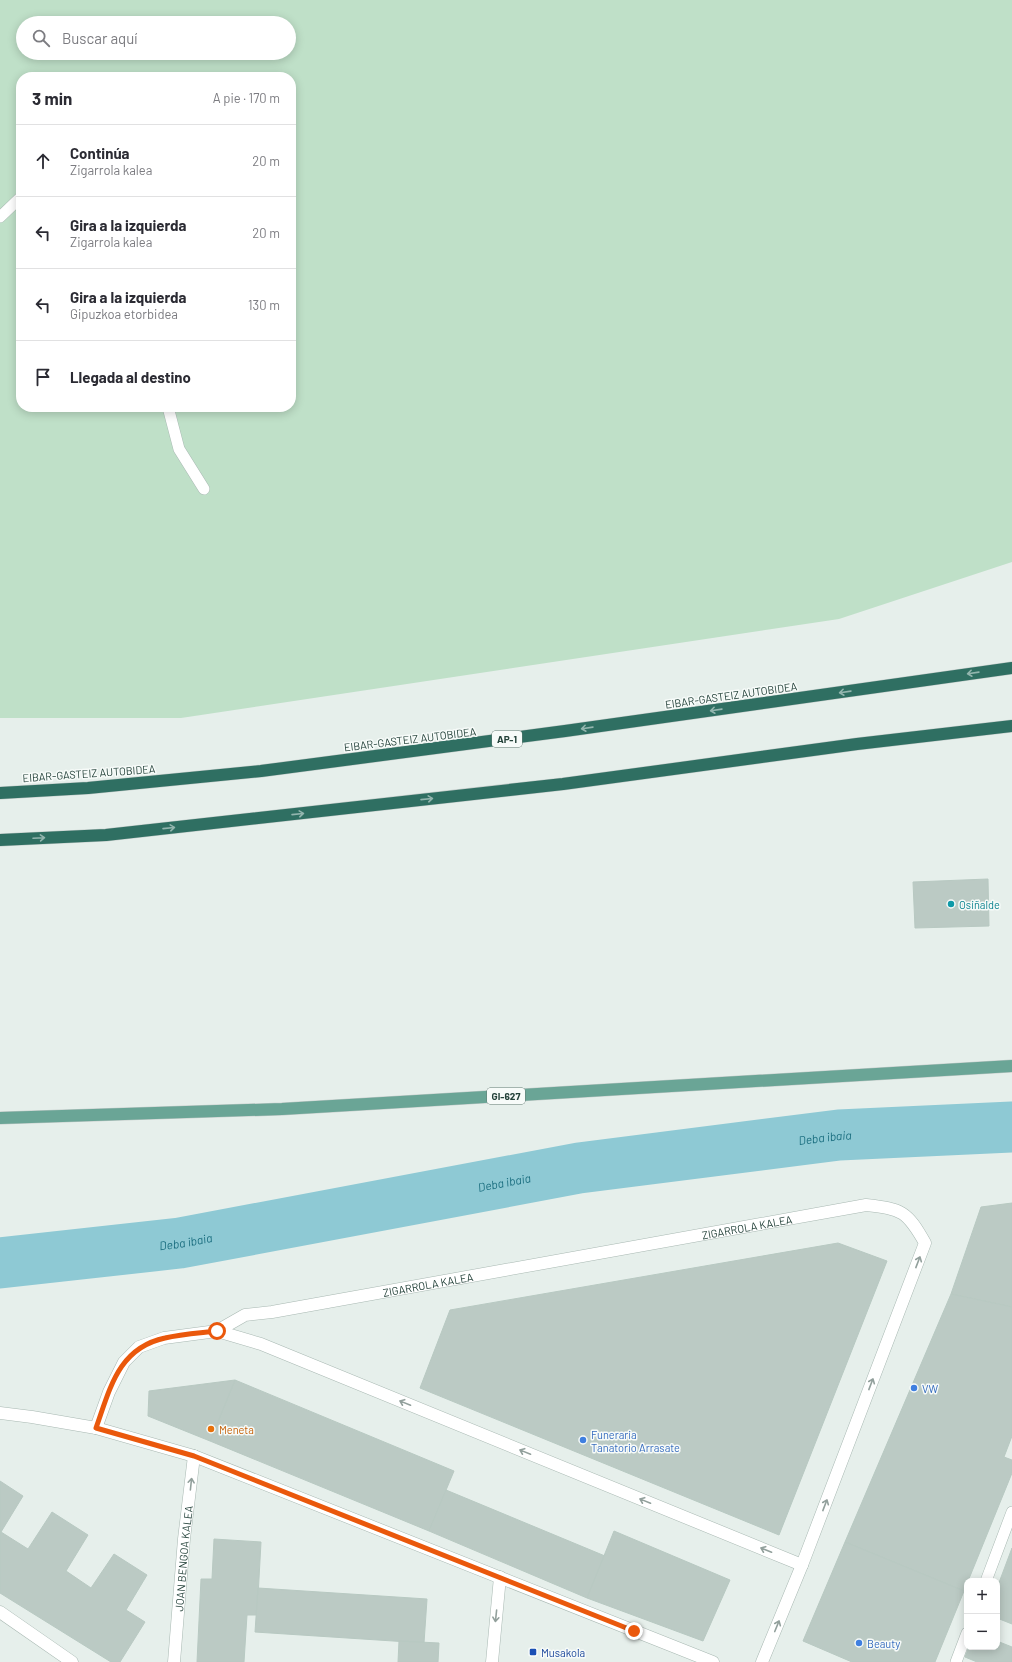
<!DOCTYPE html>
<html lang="es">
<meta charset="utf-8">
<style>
:root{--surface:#fff;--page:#f2f2f3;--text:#2b2b33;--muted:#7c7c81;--line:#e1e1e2}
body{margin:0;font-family:Barlow,sans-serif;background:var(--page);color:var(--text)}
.controls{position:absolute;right:12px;bottom:12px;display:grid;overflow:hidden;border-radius:8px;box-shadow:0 2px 10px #0003}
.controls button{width:36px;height:36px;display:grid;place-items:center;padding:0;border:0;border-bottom:1px solid var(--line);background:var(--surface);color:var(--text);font:20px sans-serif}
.stop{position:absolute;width:12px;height:12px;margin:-9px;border:3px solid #ea580c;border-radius:50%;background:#fff}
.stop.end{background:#ea580c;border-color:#fff;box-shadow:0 1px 4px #0008}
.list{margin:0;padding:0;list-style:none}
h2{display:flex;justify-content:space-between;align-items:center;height:52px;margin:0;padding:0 16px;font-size:17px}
h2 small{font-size:13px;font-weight:400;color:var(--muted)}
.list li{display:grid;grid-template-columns:26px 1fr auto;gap:12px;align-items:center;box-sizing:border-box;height:72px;padding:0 16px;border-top:1px solid var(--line)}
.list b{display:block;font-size:15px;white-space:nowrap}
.list p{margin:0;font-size:13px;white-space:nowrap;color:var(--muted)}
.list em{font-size:13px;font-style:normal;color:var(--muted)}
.icon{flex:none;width:22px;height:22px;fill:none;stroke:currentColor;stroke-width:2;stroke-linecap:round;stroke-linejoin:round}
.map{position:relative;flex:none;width:1012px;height:1662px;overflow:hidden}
.search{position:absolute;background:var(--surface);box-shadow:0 2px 10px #0003;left:16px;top:16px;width:280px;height:44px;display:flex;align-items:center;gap:10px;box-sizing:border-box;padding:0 14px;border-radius:22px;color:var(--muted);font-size:15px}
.panel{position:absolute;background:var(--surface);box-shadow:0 2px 10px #0003;left:16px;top:72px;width:280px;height:340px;border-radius:16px}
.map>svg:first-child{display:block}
.green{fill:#bfe0c8;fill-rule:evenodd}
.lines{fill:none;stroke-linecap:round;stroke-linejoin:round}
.river{stroke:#8ec9d4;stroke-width:51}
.building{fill:#bbcac4;stroke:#b8c9c2}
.service-casing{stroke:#a8b8b2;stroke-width:12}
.minor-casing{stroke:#a8b8b2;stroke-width:13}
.tertiary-casing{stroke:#a8b8b2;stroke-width:13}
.primary-casing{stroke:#c2cac8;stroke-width:13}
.motorway-casing{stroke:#c2cac8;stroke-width:13}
.service{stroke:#fff;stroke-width:11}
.minor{stroke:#fff;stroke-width:12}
.tertiary{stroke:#fff;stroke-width:12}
.primary{stroke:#6aa596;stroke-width:12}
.motorway{stroke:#2f6f62;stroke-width:12}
.oneway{stroke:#93b5ae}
.oneway2{stroke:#92a09c}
.route{stroke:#ea580c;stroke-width:5}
.culture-dot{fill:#0f9aa8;stroke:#f7fbf9;stroke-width:1.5}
.shop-dot{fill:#3f7fe0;stroke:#f7fbf9;stroke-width:1.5}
.food-dot{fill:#e8710a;stroke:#f7fbf9;stroke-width:1.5}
.transit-dot{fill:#1a4fb4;stroke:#f7fbf9;stroke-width:1.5}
.labels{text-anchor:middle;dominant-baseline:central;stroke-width:3;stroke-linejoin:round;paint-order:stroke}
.shield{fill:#f7fbf9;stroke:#637a73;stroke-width:1}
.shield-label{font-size:10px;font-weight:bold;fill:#24423a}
.street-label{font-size:11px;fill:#24423a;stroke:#f7fbf9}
.culture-label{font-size:11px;fill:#0d838f;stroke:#f7fbf9;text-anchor:start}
.shop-label{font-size:11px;fill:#366cbe;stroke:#f7fbf9;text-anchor:start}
.food-label{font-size:11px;fill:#c56008;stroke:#f7fbf9;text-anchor:start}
.transit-label{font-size:11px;fill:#164399;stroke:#f7fbf9;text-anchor:start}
.water-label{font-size:12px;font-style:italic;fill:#1c6f80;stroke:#f7fbf9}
</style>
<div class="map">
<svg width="1012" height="1662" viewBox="0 0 1012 1662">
<rect width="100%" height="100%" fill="#e6efeb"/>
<path class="green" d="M0 0H1012V562L839 619 181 718H0ZM23 23H289V53H23ZM21 77H291V407H21Z"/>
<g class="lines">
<path class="river" id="s1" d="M0 1263 180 1243 579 1168 839 1135 1012 1127"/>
</g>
<g class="building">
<path d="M988 879 989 926 915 928 913 882Z"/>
<path d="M1012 1203V1307L951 1294 981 1207Z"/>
<path d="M838 1243 887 1261 779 1535 420 1388 450 1310Z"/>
<path d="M951 1294 1012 1307V1436L1004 1457 1012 1460V1473L964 1591 845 1542Z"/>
<path d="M235 1380 454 1471 429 1531 210 1441Z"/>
<path d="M235 1380 210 1441 148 1416 149 1391Z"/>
<path d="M0 1481 23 1496 1 1532 28 1549 52 1512 88 1535 66 1571 91 1588 114 1554 147 1575 126 1610 145 1622 120 1662H111L0 1593Z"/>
<path d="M446 1490 605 1556 587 1598 429 1531Z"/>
<path d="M614 1531 730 1580 703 1641 587 1598Z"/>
<path d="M214 1539 261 1542 257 1615H247L244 1662H197L201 1579H212Z"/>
<path d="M845 1542 964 1591 935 1662H852L803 1641Z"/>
<path d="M1012 1548V1624L997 1618V1588Z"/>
<path d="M258 1588 427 1599 424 1643 255 1632Z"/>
<path d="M399 1641 439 1643 438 1662H398Z"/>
<path d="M997 1641 1012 1647V1662H977L965 1657 969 1647H997Z"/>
</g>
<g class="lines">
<defs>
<g id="service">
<path d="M0 217 21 197"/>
<path d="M168 407 179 449 204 489"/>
<path d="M986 1581 1012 1512"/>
<path d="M956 1662 967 1633"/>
</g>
<g id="minor">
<path d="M217 1331 261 1344 802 1565"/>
<path id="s2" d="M96 1428 109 1392 124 1362 139 1347 164 1338 217 1331 245 1315 272 1312 866 1205C902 1209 907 1211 925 1243L802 1565 762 1662"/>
<path d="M0 1612 72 1662"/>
<path id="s3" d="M174 1662 184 1539 194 1456"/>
<path d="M492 1662 500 1577"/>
</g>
<path id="tertiary" d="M0 1413 32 1417 96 1428 194 1456 713 1662"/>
<path id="primary" d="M0 1118 282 1109 1012 1066"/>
<g id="motorway">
<path d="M0 793 88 788 261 771 565 731 1012 668"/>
<path d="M0 840 106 835 563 784 857 744 1012 726"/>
</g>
</defs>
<use href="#service" class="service-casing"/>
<use href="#minor" class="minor-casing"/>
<use href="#tertiary" class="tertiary-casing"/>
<use href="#primary" class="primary-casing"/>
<use href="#motorway" class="motorway-casing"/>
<use href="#service" class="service"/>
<use href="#minor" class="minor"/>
<use href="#tertiary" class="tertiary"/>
<use href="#primary" class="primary"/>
<use href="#motorway" class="motorway"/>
</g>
<defs><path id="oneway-shaft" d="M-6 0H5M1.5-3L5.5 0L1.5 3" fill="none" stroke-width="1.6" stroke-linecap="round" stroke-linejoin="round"/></defs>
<g class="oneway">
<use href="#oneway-shaft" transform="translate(973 673) rotate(172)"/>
<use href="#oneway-shaft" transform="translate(845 692) rotate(172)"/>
<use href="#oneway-shaft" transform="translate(716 710) rotate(172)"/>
<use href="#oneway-shaft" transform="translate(587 728) rotate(172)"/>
<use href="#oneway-shaft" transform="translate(427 799) rotate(-6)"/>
<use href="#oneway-shaft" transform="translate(298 814) rotate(-6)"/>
<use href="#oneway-shaft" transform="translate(169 828) rotate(-6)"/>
<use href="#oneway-shaft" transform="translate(39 838) rotate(-3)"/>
</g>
<g class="oneway2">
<use href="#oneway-shaft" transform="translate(918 1262) rotate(-69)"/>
<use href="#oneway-shaft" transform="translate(871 1384) rotate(-69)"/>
<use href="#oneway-shaft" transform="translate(405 1403) rotate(-158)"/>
<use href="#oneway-shaft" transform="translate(525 1452) rotate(-158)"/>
<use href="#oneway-shaft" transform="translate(191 1484) rotate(-84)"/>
<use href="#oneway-shaft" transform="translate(645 1501) rotate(-158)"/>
<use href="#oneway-shaft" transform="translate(825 1505) rotate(-69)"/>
<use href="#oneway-shaft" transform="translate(766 1550) rotate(-158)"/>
<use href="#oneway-shaft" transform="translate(496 1616) rotate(96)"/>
<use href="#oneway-shaft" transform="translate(777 1626) rotate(-68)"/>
</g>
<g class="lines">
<path class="route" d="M217 1331C200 1333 181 1334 165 1338 118 1348 110 1389 96 1428L194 1456 634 1631"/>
</g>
<circle class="culture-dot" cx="951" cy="904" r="4"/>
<g class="shop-dot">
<circle cx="914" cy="1388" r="4"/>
<circle cx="583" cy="1440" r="4"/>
<circle cx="859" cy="1643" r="4"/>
</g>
<circle class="food-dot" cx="211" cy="1429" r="4"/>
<rect class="transit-dot" x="529" y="1648" width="8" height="8" rx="2"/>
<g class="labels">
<g class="shield">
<rect x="492" y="731" width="30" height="16" rx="3"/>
<rect x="487" y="1088" width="38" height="16" rx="3"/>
</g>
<g class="shield-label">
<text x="507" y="739">AP-1</text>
<text x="506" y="1096">GI-627</text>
</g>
<g class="street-label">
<text transform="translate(731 695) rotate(-8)">EIBAR-GASTEIZ AUTOBIDEA</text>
<text transform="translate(410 739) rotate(-7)">EIBAR-GASTEIZ AUTOBIDEA</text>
<text transform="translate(89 773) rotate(-4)">EIBAR-GASTEIZ AUTOBIDEA</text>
<text stroke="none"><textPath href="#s2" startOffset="715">ZIGARROLA KALEA</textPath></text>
<text stroke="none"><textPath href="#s2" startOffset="391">ZIGARROLA KALEA</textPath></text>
<text stroke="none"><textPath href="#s3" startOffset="104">JOAN BENGOA KALEA</textPath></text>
</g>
<g class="culture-label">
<text x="959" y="904">Osiñalde</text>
</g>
<g class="shop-label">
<text x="922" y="1388">VW</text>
<text x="591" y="1434">Funeraria<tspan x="591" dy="13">Tanatorio Arrasate</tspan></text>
<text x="867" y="1643">Beauty</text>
</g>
<g class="food-label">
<text x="219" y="1429">Meneta</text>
</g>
<g class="transit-label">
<text x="541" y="1652">Musakola</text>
</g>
<g class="water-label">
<text stroke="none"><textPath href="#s1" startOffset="835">Deba ibaia</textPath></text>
<text stroke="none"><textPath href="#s1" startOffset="511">Deba ibaia</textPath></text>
<text stroke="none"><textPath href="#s1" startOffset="187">Deba ibaia</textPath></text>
</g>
</g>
</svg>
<div class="controls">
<button>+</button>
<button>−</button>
</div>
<div class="stop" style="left:217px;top:1331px"></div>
<div class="stop end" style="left:634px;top:1631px"></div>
<div class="search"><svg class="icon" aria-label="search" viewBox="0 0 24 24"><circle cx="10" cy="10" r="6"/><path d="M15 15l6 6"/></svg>Buscar aquí</div>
<section class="panel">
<h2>3 min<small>A pie · 170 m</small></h2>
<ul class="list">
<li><svg class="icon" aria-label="ahead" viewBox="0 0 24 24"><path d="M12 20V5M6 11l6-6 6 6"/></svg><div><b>Continúa</b><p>Zigarrola kalea</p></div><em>20 m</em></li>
<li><svg class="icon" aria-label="left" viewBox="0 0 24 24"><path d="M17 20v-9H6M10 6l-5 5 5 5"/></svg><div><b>Gira a la izquierda</b><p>Zigarrola kalea</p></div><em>20 m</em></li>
<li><svg class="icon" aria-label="left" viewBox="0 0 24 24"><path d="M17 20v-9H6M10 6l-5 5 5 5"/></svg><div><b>Gira a la izquierda</b><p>Gipuzkoa etorbidea</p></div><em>130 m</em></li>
<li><svg class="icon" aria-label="arrive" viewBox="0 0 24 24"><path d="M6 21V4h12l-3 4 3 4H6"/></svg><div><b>Llegada al destino</b></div></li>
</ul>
</section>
</div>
